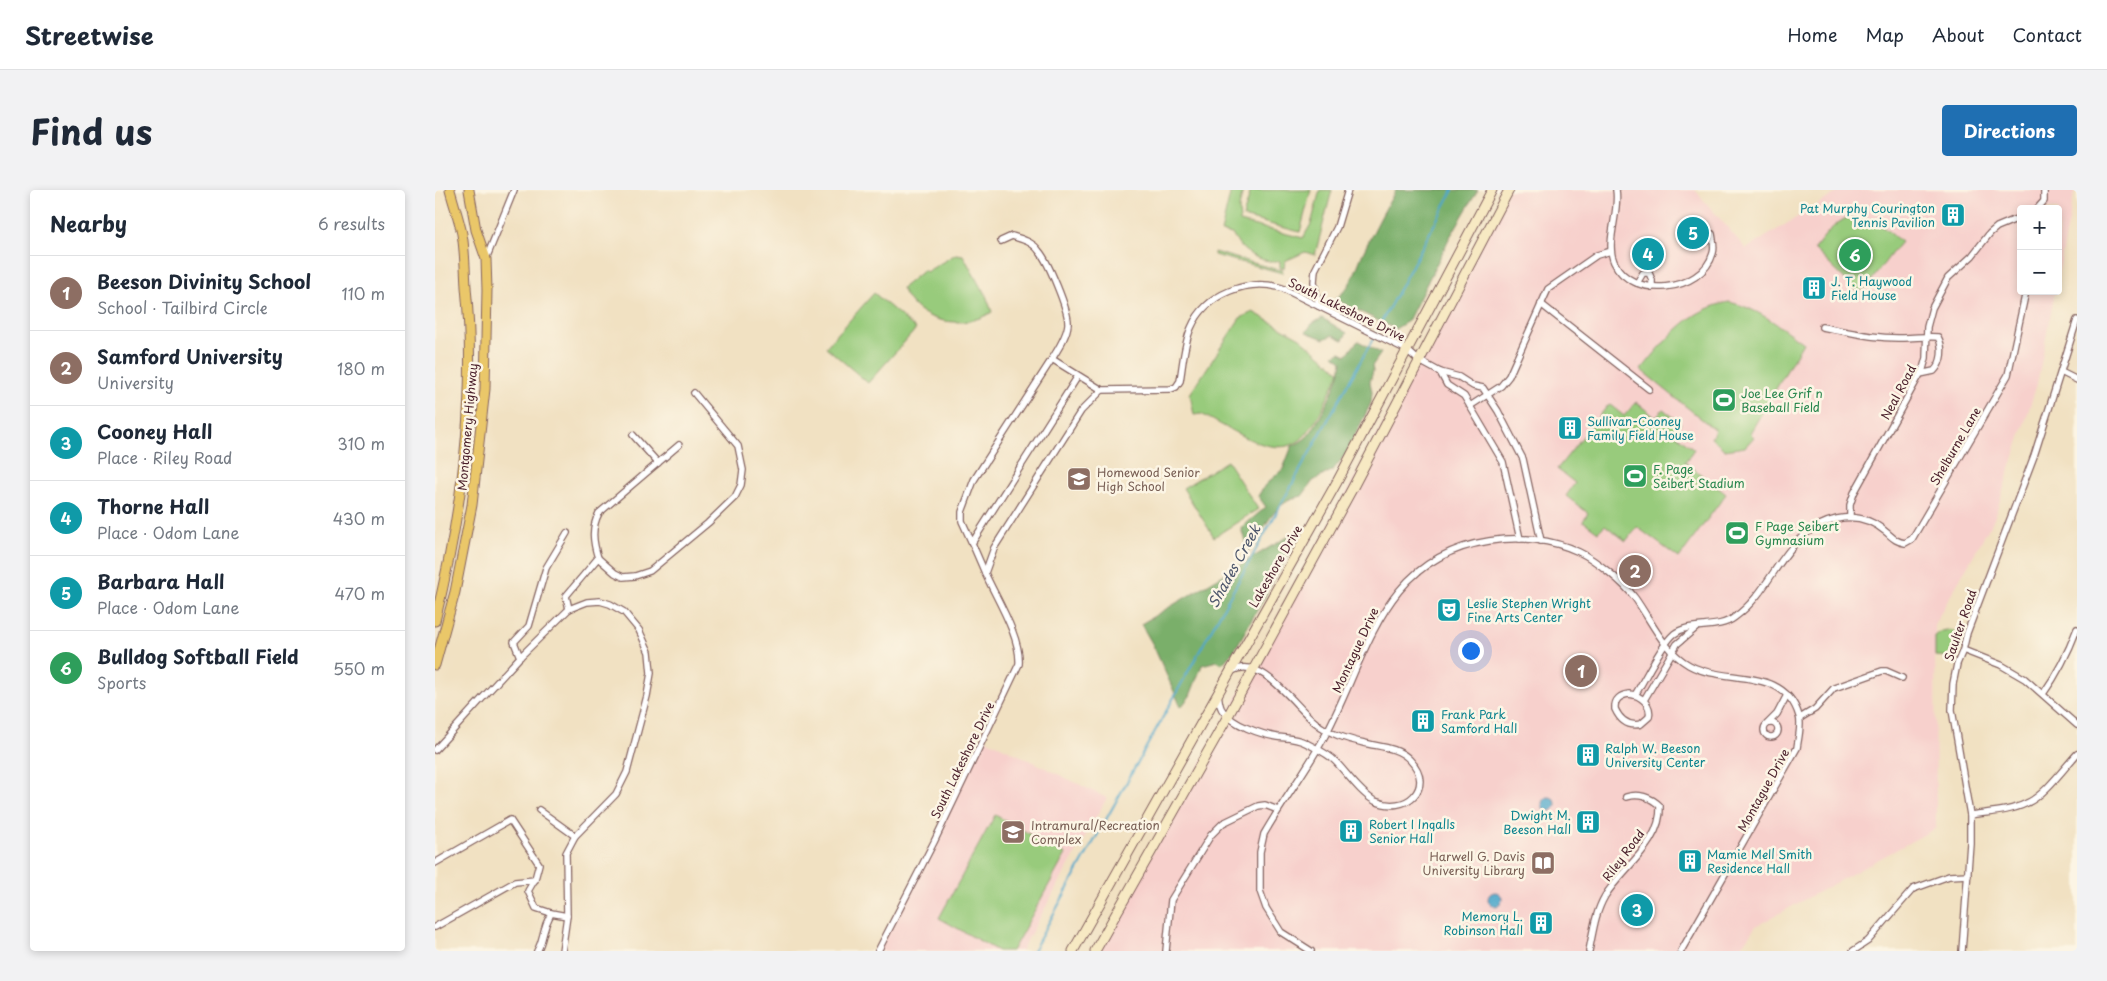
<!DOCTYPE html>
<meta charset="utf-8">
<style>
:root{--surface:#fff;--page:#f2f2f3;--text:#1f2937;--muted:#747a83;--line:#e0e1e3;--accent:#1f6fb2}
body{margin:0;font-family:"Playpen Sans",sans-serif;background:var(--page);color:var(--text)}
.controls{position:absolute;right:15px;top:15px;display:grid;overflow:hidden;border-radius:5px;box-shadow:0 2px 8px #0003}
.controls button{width:45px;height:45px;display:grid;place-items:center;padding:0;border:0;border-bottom:1px solid var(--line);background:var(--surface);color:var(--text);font:25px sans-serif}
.you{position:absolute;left:1035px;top:460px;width:18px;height:18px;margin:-12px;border:4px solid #fff;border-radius:50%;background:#1a73e8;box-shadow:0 0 0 8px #1a73e833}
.badge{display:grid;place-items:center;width:32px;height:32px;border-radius:50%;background:var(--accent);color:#fff;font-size:16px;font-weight:700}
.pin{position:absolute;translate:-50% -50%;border:2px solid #fff;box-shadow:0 1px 5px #0006}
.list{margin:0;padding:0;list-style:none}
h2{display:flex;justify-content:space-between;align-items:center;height:65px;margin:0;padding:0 20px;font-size:21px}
h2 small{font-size:16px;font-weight:400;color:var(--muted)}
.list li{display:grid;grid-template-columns:32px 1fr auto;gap:15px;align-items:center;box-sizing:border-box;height:75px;padding:0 20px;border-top:1px solid var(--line)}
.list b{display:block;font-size:19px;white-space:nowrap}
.list p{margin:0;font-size:16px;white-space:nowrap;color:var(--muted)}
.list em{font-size:16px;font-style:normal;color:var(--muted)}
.map{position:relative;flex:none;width:1642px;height:761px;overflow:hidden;border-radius:5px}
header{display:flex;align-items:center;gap:30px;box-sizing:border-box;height:70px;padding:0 25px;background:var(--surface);border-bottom:1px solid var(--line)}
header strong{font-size:24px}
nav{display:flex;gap:28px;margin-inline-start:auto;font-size:18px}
.intro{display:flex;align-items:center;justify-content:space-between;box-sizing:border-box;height:120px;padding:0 30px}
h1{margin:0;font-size:35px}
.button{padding:12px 22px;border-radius:5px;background:var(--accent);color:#fff;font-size:18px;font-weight:700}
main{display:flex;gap:30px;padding:0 30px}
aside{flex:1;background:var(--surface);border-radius:5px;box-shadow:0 2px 8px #0003}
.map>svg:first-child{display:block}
.built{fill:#f7d0cc}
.green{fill:#98cb7b;stroke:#717553}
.forest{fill:#7aaf6b;stroke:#62674b}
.water{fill:#4ea7cb;stroke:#4c637b}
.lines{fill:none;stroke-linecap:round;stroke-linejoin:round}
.stream{stroke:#4ea7cb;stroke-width:2}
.minor-casing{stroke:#846360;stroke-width:8}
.secondary-casing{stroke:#846360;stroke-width:11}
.primary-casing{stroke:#846360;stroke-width:11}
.minor{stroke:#fff;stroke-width:5.5}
.secondary{stroke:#f7e9c3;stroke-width:9}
.primary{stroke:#eac769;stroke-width:9}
.labels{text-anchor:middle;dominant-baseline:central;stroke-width:5;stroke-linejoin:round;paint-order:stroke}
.culture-label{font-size:12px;fill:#0d838f;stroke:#fcf5e5;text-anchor:start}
.street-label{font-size:12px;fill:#4a1f2b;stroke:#fcf5e5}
.leisure-label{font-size:12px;fill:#27864d;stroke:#fcf5e5;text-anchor:start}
.education-label{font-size:12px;fill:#785e54;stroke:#fcf5e5;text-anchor:start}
.water-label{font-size:14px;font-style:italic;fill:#4c556b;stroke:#fcf5e5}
</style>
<header>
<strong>Streetwise</strong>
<nav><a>Home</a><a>Map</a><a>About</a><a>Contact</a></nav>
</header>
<div class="intro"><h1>Find us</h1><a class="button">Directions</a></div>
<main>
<aside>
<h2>Nearby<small>6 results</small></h2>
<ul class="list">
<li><span class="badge" style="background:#8d6e63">1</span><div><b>Beeson Divinity School</b><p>School · Tailbird Circle</p></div><em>110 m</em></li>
<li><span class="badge" style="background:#8d6e63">2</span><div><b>Samford University</b><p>University</p></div><em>180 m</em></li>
<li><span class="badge" style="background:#0f9aa8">3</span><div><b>Cooney Hall</b><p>Place · Riley Road</p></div><em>310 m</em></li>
<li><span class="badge" style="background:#0f9aa8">4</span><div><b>Thorne Hall</b><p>Place · Odom Lane</p></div><em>430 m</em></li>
<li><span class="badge" style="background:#0f9aa8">5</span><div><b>Barbara Hall</b><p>Place · Odom Lane</p></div><em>470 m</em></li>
<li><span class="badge" style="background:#2e9e5b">6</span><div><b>Bulldog Softball Field</b><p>Sports</p></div><em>550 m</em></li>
</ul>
</aside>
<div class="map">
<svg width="1642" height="761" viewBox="0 0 1642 761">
<rect width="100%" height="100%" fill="#fcf5e5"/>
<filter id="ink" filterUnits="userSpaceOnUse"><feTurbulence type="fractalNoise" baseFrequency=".02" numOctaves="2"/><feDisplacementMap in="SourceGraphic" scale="10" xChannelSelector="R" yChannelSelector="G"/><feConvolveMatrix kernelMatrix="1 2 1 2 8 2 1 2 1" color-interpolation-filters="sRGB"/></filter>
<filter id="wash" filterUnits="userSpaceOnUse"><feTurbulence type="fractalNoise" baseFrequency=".0096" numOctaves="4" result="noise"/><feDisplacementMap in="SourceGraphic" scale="20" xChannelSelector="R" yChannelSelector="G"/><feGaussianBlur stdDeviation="1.12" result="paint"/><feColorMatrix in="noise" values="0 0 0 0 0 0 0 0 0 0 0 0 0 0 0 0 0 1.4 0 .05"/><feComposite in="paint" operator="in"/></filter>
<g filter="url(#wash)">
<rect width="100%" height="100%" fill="#f1e1c2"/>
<g class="built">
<path d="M1074 0H1260L1311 59 1406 0H1640L1623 86V19H1586V101H1620L1602 194 1559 329 1500 433 1501 638 1321 736 1303 761H665Z"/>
<path d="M549 548 672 608 586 761H443Z"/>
</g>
<g class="green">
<path d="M796 0H808L804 18 805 32 868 48 876 34 885 0H897L880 65 870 62 850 71 849 78H845V71C824 73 806 62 797 44L786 42Z"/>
<path d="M816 0H876L865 42 808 27Z"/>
<path d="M1414 27C1439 27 1448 37 1466 52 1452 68 1442 84 1429 100L1422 101 1379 59C1389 47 1398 33 1414 27Z"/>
<path d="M779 62 840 79 848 80 847 83 840 81 779 65Z"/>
<path d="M521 64 528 65 547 100H549L557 122C527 141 481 133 467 98L489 80 491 82Z"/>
<path d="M439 103 481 139 433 193 391 157Z"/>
<path d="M1294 112C1323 118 1344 136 1368 153L1315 243 1319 247 1310 257 1290 260 1276 248 1280 240 1206 180C1232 149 1252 120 1294 112Z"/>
<path d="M818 122 865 148 905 182C894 202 886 227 871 244 845 277 794 237 766 224L759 225 755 204 805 128Z"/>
<path d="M1201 212 1221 228 1228 219 1246 233 1239 243 1259 259 1250 272 1291 304 1244 368 1202 337 1191 351 1170 335 1163 342 1148 331 1153 323 1131 306 1140 293 1122 279 1174 214 1189 226Z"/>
<path d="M792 271 823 319 779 347 748 298Z"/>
<path d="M1512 440 1527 443 1519 467 1500 466V446L1507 441Z"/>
<path d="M560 625 631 664 577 761H563L504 728Z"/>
</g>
<g class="forest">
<path d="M961 0H1043L1015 47 973 131 960 139 900 109C917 98 920 81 928 63 938 42 949 20 961 0Z"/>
<path d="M887 128 912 143 908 150 898 145 889 149 871 142 877 134Z"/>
<path d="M923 151 946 163 937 176 938 181 935 192 937 202 936 213 911 264 898 280 878 291 867 306C836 312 832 339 813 361L806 338 831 317 823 306 830 295 848 279 857 256C864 253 871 249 876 242 886 227 906 188 907 171L899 165 905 162 911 165Z"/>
<path d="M866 343 799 461 787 474 782 471 767 475 755 506 746 517 718 455 706 434 835 357C845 352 854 344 866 343Z"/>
</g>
<g class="water">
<circle cx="1114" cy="614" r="7"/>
<circle cx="1060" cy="709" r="7"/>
</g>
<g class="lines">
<g class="stream">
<path d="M941 142 1018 0"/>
<path d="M598 761 939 147"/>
</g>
</g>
</g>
<g filter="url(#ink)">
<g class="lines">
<defs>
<g id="minor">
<path d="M1181 0C1185 22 1170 52 1179 72 1196 110 1267 103 1278 63 1280 57 1278 50 1277 44"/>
<path d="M1602 19 1609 11V0"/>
<path d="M566 51 577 46C587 49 598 52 604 61 613 71 634 121 633 134 632 146 623 159 617 169"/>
<path d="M51 69 79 0"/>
<path d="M1202 93 1208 83H1214L1217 90V97"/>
<path d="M1106 114 1214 199"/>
<path d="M884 116 879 92 880 80 902 37 913 0"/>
<path d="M1387 137C1414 142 1441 149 1468 148 1480 148 1491 146 1503 147 1509 158 1507 173 1499 181L1485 184"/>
<path d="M1005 182 1012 195 1029 206 1068 272 1085 349"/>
<path d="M1626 182 1642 190"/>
<path d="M1035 216 1066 196 1074 186 1113 99 1162 65 1176 61"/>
<path d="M198 245 223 273"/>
<path d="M1415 327V315L1419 303 1488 179 1491 168 1492 137 1497 118 1513 88 1537 66 1555 43 1562 37 1586 27"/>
<path d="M537 353 527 331V322L539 290 617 169 667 200"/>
<path d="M163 368 180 383 188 387 200 386 215 381 273 333 300 307 306 295 308 280 303 256 259 203"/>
<path d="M550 383 537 353 643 186"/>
<path d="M134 419 131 406 163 368C158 352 156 338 164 323L244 255"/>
<path d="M1528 460 1566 475 1590 489 1642 535"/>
<path d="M85 467 79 452 94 436 111 378 132 343"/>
<path d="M783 503C784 509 784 517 788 521 798 535 825 544 842 547 852 548 862 548 871 553 880 558 892 563 900 571 911 582 926 604 940 611 971 625 1001 597 975 570 963 557 945 557 929 553 912 549 894 544 881 533 861 518 827 464 797 481"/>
<path d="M1194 504C1206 505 1217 515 1214 527L1206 534C1193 537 1185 530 1180 519 1179 509 1186 505 1194 504Z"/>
<path d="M1608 504C1623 483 1633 463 1642 439"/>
<path d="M1200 505C1210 489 1226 455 1239 444 1256 431 1282 441 1300 427 1341 398 1347 341 1402 329 1420 325 1437 330 1451 342 1457 347 1461 352 1470 353L1477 349 1573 185 1591 101"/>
<path d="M1209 510 1242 454 1261 438"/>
<path d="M1365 528 1380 519 1399 498 1447 481H1451L1467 488"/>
<circle cx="1336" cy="540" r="7"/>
<path d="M1332 534 1342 524 1352 505"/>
<path d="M0 560 85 467 134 419 152 412 165 411 175 414 189 422 204 440 214 462 216 483 212 506 192 582 181 604 140 646 131 663 132 726 127 761"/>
<path d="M104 620 140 646"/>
<path d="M1535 625C1554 622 1574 622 1592 613 1609 606 1629 578 1642 564"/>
<path d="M0 673 75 630 104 674 100 689 93 701 101 718 116 723"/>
<path d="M0 737 80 692 100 690"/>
<path d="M102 761C107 753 107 746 110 738 111 732 114 729 116 723L132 726"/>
<path d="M443 761 499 652 584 474C586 447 561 408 550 383L559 358 646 221 667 200 736 199 741 197 745 191C748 173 749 154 756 138 771 103 813 88 847 98L972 160 983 170 1005 182 1024 187 1038 196 1048 198 1063 221 1088 269 1106 351"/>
<path d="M731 761 736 710 776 645 788 633 823 616 830 615 843 620"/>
<path d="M876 761 846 742 831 718 825 701V662L829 644C849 609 874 577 892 542 934 461 948 367 1054 351 1084 346 1117 349 1144 362 1161 370 1189 393 1200 408 1217 432 1228 460 1254 475 1290 495 1349 475 1364 526 1367 535 1363 549 1362 558L1246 761"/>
<path d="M1154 761C1158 742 1160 723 1170 706 1187 678 1227 653 1225 616 1216 607 1203 603 1191 607"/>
<path d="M1418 761 1433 751 1478 699 1514 686 1533 685"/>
<path d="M1527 761 1535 653V625L1517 520 1518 494 1522 474 1528 460 1532 443 1599 266 1642 130"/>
</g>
<g id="secondary">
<path d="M638 761 902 292 1057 0"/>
<path d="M660 761 793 526 917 299 1074 0"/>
</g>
<g id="primary">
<path d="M0 431C27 322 42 210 31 97 30 80 30 61 27 44 24 29 19 15 15 0"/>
<path d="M0 475 20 402 37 315 50 199 52 100 51 69 41 40 34 0"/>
</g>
</defs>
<use href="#minor" class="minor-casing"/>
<use href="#secondary" class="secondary-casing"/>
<use href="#primary" class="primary-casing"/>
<use href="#minor" class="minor"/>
<use href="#secondary" class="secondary"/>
<use href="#primary" class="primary"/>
</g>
</g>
<defs>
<symbol id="building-square" viewBox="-11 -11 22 22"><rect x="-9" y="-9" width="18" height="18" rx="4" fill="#0f9aa8" stroke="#fcf5e5"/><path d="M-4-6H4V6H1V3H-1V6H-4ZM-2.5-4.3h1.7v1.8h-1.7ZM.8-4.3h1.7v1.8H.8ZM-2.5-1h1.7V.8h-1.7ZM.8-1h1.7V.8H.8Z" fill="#fff"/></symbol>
<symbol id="stadium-square" viewBox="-11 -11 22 22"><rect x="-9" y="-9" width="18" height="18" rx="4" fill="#2e9e5b" stroke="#fcf5e5"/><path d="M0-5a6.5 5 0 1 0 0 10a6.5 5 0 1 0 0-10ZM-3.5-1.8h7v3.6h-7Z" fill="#fff"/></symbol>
<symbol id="school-square" viewBox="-11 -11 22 22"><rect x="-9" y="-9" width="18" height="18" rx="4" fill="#8d6e63" stroke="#fcf5e5"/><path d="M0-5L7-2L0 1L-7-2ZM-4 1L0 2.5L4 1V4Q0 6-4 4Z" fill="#fff"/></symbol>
<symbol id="theatre-square" viewBox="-11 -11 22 22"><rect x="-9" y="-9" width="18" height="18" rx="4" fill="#0f9aa8" stroke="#fcf5e5"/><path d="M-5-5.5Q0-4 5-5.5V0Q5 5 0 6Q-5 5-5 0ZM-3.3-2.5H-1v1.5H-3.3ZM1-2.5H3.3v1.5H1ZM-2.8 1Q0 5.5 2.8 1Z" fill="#fff"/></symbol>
<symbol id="university-square" viewBox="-11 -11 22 22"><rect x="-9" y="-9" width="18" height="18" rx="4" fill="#8d6e63" stroke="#fcf5e5"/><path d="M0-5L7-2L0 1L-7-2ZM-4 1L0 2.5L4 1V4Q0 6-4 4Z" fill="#fff"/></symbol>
<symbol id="library-square" viewBox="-11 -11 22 22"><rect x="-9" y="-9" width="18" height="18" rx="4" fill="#8d6e63" stroke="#fcf5e5"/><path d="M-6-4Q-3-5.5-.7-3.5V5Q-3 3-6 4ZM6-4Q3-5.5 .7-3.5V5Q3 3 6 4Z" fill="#fff"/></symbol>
</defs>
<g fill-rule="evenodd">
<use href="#building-square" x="1504" y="11" width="28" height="28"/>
<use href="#building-square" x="1365" y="84" width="28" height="28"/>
<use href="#stadium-square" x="1275" y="196" width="28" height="28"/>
<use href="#building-square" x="1121" y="224" width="28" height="28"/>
<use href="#stadium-square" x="1186" y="272" width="28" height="28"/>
<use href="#school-square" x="630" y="275" width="28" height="28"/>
<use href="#stadium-square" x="1288" y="329" width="28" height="28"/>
<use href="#theatre-square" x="1000" y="406" width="28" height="28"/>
<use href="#building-square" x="974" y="517" width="28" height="28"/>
<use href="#building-square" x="1139" y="551" width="28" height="28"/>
<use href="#building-square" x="1139" y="618" width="28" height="28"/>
<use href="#building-square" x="902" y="627" width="28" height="28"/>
<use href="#university-square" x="564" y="628" width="28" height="28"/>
<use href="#building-square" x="1241" y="657" width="28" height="28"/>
<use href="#library-square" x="1094" y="659" width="28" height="28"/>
<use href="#building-square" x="1092" y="719" width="28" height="28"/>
</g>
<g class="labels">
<g class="culture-label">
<text x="1500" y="18" text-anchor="end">Pat Murphy Courington<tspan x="1500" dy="14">Tennis Pavilion</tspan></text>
<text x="1396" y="91">J. T. Haywood<tspan x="1396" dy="14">Field House</tspan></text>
<text x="1152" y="231">Sullivan-Cooney<tspan x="1152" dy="14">Family Field House</tspan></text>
<text x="1032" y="413">Leslie Stephen Wright<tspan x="1032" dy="14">Fine Arts Center</tspan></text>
<text x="1006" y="524">Frank Park<tspan x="1006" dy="14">Samford Hall</tspan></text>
<text x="1170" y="558">Ralph W. Beeson<tspan x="1170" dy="14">University Center</tspan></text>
<text x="1136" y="625" text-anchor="end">Dwight M.<tspan x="1136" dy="14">Beeson Hall</tspan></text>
<text x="934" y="634">Robert I Ingalls<tspan x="934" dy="14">Senior Hall</tspan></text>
<text x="1272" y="664">Mamie Mell Smith<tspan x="1272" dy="14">Residence Hall</tspan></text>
<text x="1088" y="726" text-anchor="end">Memory L.<tspan x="1088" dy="14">Robinson Hall</tspan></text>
</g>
<g class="street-label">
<text transform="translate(912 119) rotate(26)">South Lakeshore Drive</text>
<text transform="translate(1463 202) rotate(-62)">Neal Road</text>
<text transform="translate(32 237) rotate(-85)">Montgomery Highway</text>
<text transform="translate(1520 256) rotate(-60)">Shelburne Lane</text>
<text transform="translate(840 376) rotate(-60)">Lakeshore Drive</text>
<text transform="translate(1525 435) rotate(-71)">Saulter Road</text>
<text transform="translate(920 460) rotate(-65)">Montague Drive</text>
<text transform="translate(527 570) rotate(-64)">South Lakeshore Drive</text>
<text transform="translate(1328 600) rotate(-61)">Montague Drive</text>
<text transform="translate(1188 665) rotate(-53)">Riley Road</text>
</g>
<g class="leisure-label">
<text x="1306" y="203">Joe Lee Grif n<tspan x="1306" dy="14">Baseball Field</tspan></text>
<text x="1218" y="279">F. Page<tspan x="1218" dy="14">Seibert Stadium</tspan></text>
<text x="1320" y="336">F Page Seibert<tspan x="1320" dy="14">Gymnasium</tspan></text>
</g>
<g class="education-label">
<text x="662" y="282">Homewood Senior<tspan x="662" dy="14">High School</tspan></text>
<text x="596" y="635">Intramural/Recreation<tspan x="596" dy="14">Complex</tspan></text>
<text x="1090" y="666" text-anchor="end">Harwell G. Davis<tspan x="1090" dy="14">University Library</tspan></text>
</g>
<g class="water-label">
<text transform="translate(799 376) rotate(-61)">Shades Creek</text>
</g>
</g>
</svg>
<div class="controls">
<button>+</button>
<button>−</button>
</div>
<div class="you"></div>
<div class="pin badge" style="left:1146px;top:481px;background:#8d6e63">1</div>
<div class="pin badge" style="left:1200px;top:381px;background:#8d6e63">2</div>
<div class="pin badge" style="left:1202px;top:720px;background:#0f9aa8">3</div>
<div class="pin badge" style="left:1213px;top:64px;background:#0f9aa8">4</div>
<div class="pin badge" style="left:1258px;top:43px;background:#0f9aa8">5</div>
<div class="pin badge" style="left:1420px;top:65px;background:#2e9e5b">6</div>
</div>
</main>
